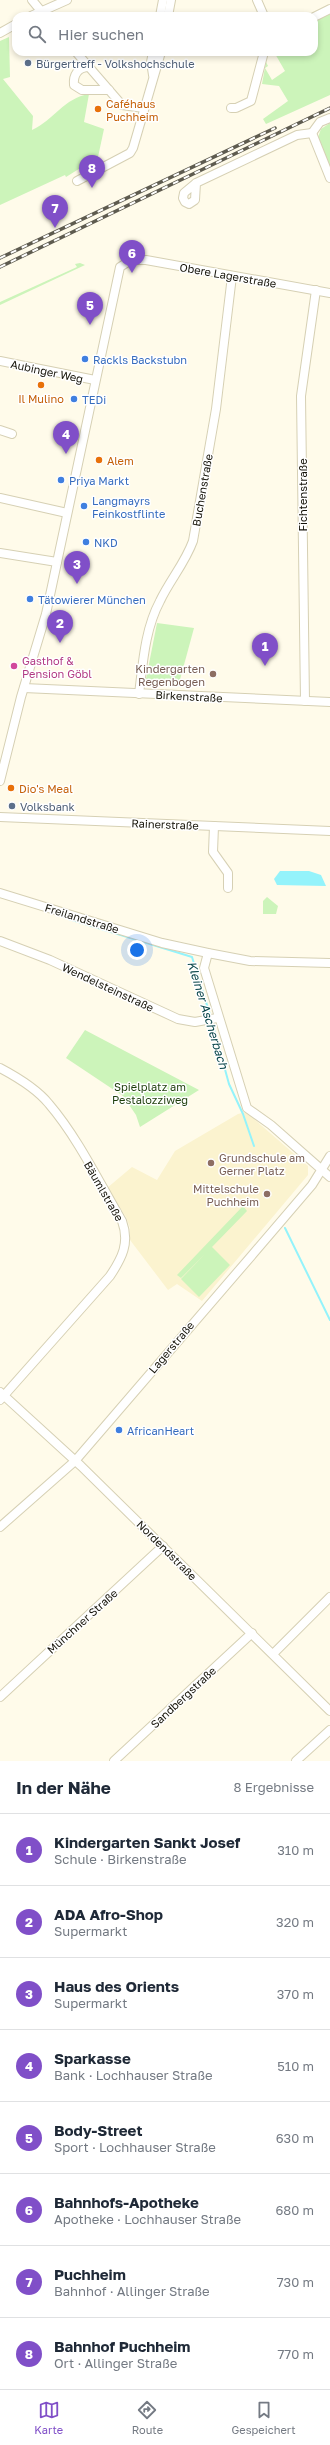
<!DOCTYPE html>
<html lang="de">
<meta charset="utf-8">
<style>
:root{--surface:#fff;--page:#f6f6f7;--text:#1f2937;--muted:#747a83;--line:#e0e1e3;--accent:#804fc8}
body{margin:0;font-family:"Golos Text",sans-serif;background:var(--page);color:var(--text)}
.you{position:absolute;left:137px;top:950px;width:14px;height:14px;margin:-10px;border:3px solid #fff;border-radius:50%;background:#1a73e8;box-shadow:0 0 0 6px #1a73e833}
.badge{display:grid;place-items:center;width:26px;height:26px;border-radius:50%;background:var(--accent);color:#fff;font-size:13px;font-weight:700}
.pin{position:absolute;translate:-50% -33px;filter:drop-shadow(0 1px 2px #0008)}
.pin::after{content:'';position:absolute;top:21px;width:14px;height:12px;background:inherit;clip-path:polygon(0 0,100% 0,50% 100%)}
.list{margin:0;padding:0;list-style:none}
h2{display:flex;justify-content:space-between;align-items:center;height:52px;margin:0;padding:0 16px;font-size:17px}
h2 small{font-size:13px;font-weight:400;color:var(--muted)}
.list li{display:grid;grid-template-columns:26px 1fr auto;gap:12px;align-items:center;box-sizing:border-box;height:72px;padding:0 16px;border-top:1px solid var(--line)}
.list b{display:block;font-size:15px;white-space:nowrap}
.list p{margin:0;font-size:13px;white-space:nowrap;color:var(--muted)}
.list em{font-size:13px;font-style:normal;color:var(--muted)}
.icon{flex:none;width:22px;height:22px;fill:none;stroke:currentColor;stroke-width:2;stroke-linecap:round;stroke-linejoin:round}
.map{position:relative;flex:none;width:330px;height:1761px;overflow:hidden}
.search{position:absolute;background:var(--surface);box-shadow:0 2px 6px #0003;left:12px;right:12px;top:12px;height:44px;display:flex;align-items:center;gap:10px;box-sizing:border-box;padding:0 14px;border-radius:12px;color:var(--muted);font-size:15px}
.sheet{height:628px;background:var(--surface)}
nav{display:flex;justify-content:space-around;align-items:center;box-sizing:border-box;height:56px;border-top:1px solid var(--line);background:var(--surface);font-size:11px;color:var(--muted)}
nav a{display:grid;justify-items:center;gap:2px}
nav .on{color:var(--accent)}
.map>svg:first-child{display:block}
.built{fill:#fbf3cf}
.green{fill:#ccf4ba}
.water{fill:#94f3fb}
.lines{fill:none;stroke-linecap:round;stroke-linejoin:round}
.stream{stroke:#94f3fb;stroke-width:2}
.minor-casing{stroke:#d6d0b4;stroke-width:10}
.minor{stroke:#fff;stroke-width:8}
.rail-casing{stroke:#5e5b4f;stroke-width:3.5}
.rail{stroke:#fff;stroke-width:2;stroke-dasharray:6;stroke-linecap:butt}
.service-dot{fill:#5c6f8a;stroke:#fff;stroke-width:1.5}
.food-dot{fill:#e8710a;stroke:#fff;stroke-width:1.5}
.shop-dot{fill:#3f7fe0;stroke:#fff;stroke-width:1.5}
.hotel-dot{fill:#d1479c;stroke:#fff;stroke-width:1.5}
.education-dot{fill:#8d6e63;stroke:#fff;stroke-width:1.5}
.labels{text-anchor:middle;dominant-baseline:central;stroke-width:3;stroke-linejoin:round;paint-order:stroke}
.service-label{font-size:11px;fill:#4e5e75;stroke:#fff;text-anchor:start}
.food-label{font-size:11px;fill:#c56008;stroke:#fff;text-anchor:start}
.street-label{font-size:11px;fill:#16140a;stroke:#fff}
.shop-label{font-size:11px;fill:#366cbe;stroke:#fff;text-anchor:start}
.hotel-label{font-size:11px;fill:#b23c85;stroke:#fff;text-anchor:start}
.education-label{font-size:11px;fill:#785e54;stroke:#fff;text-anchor:end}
.park-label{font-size:11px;fill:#1d3e0b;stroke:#fff}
.water-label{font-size:12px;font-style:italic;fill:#084549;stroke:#fff}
</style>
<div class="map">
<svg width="330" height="1761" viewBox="0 0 330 1761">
<rect width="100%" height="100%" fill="#fffbea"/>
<path class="built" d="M246 1112 308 1166V1175L202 1301 177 1284 168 1290 130 1240V1228L126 1217 107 1188 132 1167 157 1180 175 1151 238 1114Z"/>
<g class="green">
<path d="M330 14V95L266 124 263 119 288 101 279 86 262 84 266 62 268 66 265 68 272 80 285 71 274 52 270 54 268 52H314V21Z"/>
<path d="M9 37 10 77 3 79 33 116 32 130C54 120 64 98 89 94L84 122 104 129 98 157 66 177 65 175 0 205V41Z"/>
<path d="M330 123V167L317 140 321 129Z"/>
<path d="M80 263 85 265 0 305V302L77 267 75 264Z"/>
<path d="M157 623 194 628 178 687 151 685 146 679Z"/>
<path d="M267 897 278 906 276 914H263V901Z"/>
<path d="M85 1030 199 1090 140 1127 136 1115 123 1096 66 1058Z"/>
<path d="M243 1206 247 1211 212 1247 230 1265 199 1297 181 1279 205 1254 181 1278 177 1275Z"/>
</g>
<path class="water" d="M280 871H309L321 875 326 886 277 885 274 879Z"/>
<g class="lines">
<g class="stream">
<path d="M69 919 192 957 211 1018"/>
<path d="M212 1022 229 1084 243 1114 254 1146"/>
<path d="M285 1228 330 1320"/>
</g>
<defs>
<g id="minor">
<path d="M32 0 41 11"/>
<path d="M257 0 264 16"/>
<path d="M31 16 67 0"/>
<path d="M160 16 163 0"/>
<path d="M168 16 171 0"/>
<path d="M314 17 330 9"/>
<path d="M0 33 16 24"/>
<path d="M76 52 122 105 144 108"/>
<path d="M153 52 151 62 153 75"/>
<path d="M89 67C78 67 73 75 74 85L82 90H109"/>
<path d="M231 108H236L251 101 264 52"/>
<path d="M312 133 330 178"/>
<path d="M312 133 320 122 330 118"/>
<path d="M77 181 130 153 133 148 161 52"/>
<path d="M196 183 195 200 189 204 185 202 183 198 184 193 196 183 297 135 312 133"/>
<path d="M0 361 95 380"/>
<path d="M0 430 12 434"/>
<path d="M0 498 67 513"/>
<path d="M0 553 57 562"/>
<path d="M24 688 330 702"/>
<path d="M139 694C143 662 145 629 160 601 170 580 185 563 193 541L216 409 232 276"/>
<path d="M305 701 301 396 316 290"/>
<path d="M0 781 21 697 46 614 120 267 131 260H146L330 293"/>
<path d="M0 817 330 831"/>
<path d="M214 826 213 852 228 873V888"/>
<path d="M0 893 162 943 208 953 250 961 330 963"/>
<path d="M0 941 50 960 178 1019 195 1022 217 1018"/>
<path d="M208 953 204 968 247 1108 271 1125 330 1177"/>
<path d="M0 1068C17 1077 37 1089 49 1104 78 1138 99 1182 122 1221 130 1243 122 1258 110 1276L0 1400"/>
<path d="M0 1392 81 1466 330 1711"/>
<path d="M0 1527 75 1461 253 1254 312 1185 330 1156"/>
<path d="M273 1654 330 1597"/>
<path d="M0 1697 163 1546"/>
<path d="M114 1761 252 1633"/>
<path d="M296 1761 330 1730"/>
</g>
</defs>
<use href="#minor" class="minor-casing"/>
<use href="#minor" class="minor"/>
<defs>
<g id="rail">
<path d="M0 258 275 128"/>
<path d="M0 267 330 108"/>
</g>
</defs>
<use href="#rail" class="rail-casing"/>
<use href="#rail" class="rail"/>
</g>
<g class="service-dot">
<circle cx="28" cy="63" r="4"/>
<circle cx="12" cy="806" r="4"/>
</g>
<g class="food-dot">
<circle cx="98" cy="109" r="4"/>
<circle cx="41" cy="385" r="4"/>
<circle cx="99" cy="460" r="4"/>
<circle cx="11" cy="788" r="4"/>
</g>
<g class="shop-dot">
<circle cx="85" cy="359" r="4"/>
<circle cx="74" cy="399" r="4"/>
<circle cx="61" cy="480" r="4"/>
<circle cx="84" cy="506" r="4"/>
<circle cx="86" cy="542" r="4"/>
<circle cx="30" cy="599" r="4"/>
<circle cx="119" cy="1430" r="4"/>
</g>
<circle class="hotel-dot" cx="14" cy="666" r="4"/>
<g class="education-dot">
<circle cx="213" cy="674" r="4"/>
<circle cx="211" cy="1163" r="4"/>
<circle cx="267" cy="1194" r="4"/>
</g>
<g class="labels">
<g class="service-label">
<text x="36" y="63">Bürgertreff - Volkshochschule</text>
<text x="20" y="806">Volksbank</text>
</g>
<g class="food-label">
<text x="106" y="103">Caféhaus<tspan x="106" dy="13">Puchheim</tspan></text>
<text x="41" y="398" text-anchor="middle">Il Mulino</text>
<text x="107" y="460">Alem</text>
<text x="19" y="788">Dio's Meal</text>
</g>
<g class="street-label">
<text transform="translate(228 275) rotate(10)">Obere Lagerstraße</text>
<text transform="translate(47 371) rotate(12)">Aubinger Weg</text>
<text transform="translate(202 490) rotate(-80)">Buchenstraße</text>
<text transform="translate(302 495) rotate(-90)">Fichtenstraße</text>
<text transform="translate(189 696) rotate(3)">Birkenstraße</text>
<text transform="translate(165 824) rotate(2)">Rainerstraße</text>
<text transform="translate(82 918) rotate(17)">Freilandstraße</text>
<text transform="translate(108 987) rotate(25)">Wendelsteinstraße</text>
<text transform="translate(104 1191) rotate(60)">Bäumlstraße</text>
<text transform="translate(171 1347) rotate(-50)">Lagerstraße</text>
<text transform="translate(167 1550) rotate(45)">Nordendstraße</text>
<text transform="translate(82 1621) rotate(-42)">Münchner Straße</text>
<text transform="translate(183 1697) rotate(-43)">Sandbergstraße</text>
</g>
<g class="shop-label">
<text x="93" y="359">Rackls Backstubn</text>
<text x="82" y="399">TEDi</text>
<text x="69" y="480">Priya Markt</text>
<text x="92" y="500">Langmayrs<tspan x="92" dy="13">Feinkostflinte</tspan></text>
<text x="94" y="542">NKD</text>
<text x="38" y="599">Tätowierer München</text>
<text x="127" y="1430">AfricanHeart</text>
</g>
<g class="hotel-label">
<text x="22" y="660">Gasthof &amp;<tspan x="22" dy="13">Pension Göbl</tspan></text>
</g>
<g class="education-label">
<text x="205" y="668">Kindergarten<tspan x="205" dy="13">Regenbogen</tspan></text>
<text x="219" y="1157" text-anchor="start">Grundschule am<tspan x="219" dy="13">Gerner Platz</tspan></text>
<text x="259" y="1188">Mittelschule<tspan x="259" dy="13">Puchheim</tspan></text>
</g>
<g class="park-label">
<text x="150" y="1086">Spielplatz am<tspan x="150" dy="13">Pestalozziweg</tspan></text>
</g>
<g class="water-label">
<text transform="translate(208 1015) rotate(73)">Kleiner Ascherbach</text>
</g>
</g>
</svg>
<div class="you"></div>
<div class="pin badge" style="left:265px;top:666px">1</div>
<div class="pin badge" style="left:60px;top:643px">2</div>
<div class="pin badge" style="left:77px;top:584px">3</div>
<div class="pin badge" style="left:66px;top:454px">4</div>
<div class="pin badge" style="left:90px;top:325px">5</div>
<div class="pin badge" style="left:132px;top:273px">6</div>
<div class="pin badge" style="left:55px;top:228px">7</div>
<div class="pin badge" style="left:92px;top:188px">8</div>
<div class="search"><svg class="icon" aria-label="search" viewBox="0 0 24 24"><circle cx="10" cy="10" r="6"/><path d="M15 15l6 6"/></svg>Hier suchen</div>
</div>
<section class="sheet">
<h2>In der Nähe<small>8 Ergebnisse</small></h2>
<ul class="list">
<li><span class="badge">1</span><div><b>Kindergarten Sankt Josef</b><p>Schule · Birkenstraße</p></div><em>310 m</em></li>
<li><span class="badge">2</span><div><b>ADA Afro-Shop</b><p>Supermarkt</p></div><em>320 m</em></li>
<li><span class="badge">3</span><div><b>Haus des Orients</b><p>Supermarkt</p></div><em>370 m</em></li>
<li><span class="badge">4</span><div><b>Sparkasse</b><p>Bank · Lochhauser Straße</p></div><em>510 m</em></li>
<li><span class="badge">5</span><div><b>Body-Street</b><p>Sport · Lochhauser Straße</p></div><em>630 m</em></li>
<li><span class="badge">6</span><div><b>Bahnhofs-Apotheke</b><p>Apotheke · Lochhauser Straße</p></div><em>680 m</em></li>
<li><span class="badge">7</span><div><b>Puchheim</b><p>Bahnhof · Allinger Straße</p></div><em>730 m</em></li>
<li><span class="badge">8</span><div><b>Bahnhof Puchheim</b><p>Ort · Allinger Straße</p></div><em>770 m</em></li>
</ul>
</section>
<nav>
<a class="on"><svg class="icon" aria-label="map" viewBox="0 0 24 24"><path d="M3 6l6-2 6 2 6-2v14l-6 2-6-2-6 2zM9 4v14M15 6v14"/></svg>Karte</a>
<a><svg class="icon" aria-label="directions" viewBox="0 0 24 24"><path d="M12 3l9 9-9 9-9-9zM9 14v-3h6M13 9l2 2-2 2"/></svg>Route</a>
<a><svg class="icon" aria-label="saved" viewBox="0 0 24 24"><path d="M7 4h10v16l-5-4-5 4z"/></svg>Gespeichert</a>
</nav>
